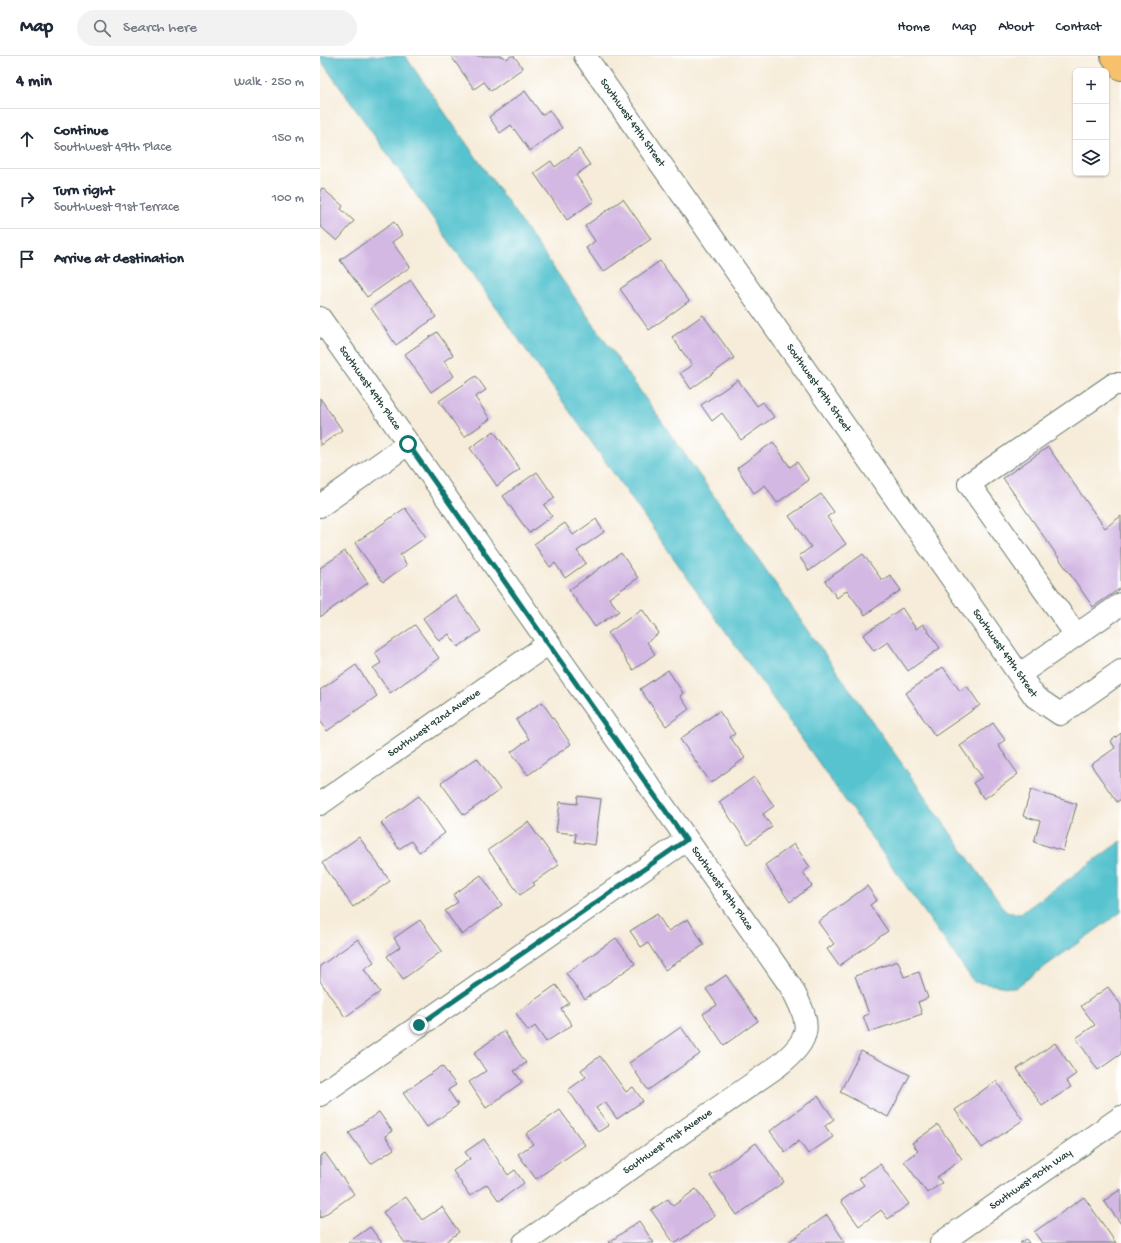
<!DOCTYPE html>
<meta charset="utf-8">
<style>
:root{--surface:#fff;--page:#f2f2f3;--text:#1f2937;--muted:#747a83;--line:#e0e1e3}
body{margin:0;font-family:"Gochi Hand",sans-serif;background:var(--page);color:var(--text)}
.controls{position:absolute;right:12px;top:12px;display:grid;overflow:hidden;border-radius:6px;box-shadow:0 1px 3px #0004}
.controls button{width:36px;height:36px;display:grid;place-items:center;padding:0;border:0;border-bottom:1px solid var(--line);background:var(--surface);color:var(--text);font:20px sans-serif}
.stop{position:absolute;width:12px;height:12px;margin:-9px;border:3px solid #0f766e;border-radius:50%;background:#fff}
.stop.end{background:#0f766e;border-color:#fff;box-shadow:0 1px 4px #0008}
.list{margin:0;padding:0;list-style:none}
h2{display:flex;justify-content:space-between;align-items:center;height:52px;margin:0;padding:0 16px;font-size:17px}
h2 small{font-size:13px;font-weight:400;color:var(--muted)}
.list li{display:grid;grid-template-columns:26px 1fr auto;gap:12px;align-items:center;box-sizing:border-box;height:60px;padding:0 16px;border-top:1px solid var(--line)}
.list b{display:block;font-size:15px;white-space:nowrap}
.list p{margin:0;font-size:13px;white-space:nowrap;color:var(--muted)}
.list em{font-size:13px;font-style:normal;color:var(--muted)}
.icon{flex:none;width:22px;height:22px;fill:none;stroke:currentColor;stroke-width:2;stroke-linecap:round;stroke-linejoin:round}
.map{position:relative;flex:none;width:801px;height:1187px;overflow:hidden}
header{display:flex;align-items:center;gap:24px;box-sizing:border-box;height:56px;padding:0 20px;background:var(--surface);border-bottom:1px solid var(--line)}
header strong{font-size:19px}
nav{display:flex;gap:22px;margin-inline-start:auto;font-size:14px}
.search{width:280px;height:36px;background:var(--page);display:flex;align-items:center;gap:10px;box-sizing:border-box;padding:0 14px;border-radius:22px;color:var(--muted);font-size:15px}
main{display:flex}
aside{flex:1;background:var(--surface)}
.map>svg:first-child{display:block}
.water{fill:#56c3cf;stroke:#3a8082}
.building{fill:#d3b8e3}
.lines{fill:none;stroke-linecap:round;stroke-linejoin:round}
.minor-casing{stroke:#6a7a6e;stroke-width:24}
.major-casing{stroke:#6a7a6e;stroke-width:24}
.minor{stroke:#fff;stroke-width:22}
.major{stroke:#f7c06c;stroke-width:22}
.route{stroke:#0f766e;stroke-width:5}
.labels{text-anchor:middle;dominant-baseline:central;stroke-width:3.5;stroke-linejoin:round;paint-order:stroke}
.street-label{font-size:11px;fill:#1f3d34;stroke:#fff}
</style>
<header>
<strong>Map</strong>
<div class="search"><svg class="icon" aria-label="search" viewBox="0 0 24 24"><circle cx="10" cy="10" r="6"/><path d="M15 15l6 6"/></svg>Search here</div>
<nav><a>Home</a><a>Map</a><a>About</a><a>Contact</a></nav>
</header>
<main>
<aside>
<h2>4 min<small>Walk · 250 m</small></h2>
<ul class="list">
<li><svg class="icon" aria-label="ahead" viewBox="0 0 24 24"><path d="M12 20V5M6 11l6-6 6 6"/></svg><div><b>Continue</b><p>Southwest 49th Place</p></div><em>150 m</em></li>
<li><svg class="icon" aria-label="right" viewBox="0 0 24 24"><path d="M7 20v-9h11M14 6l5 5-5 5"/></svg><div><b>Turn right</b><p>Southwest 91st Terrace</p></div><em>100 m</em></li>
<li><svg class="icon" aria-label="arrive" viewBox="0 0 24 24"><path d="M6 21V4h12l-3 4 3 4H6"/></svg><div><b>Arrive at destination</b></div></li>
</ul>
</aside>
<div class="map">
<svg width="801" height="1187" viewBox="0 0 801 1187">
<rect width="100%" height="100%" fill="#fff"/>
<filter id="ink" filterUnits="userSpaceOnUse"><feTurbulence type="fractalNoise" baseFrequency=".025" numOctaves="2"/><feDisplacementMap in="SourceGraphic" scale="8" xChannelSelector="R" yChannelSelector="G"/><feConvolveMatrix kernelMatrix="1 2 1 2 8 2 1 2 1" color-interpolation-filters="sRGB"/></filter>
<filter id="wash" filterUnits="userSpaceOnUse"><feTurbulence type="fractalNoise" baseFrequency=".012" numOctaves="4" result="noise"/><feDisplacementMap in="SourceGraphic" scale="16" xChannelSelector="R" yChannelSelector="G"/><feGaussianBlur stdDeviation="0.9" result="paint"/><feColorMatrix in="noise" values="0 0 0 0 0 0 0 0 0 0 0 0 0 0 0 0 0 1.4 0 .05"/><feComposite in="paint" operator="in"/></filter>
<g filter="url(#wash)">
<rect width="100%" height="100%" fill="#f6ecd9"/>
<path class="water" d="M0 0H85L686 856 700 858 801 785V856L695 932 654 926 0 3Z"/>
<g id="blocks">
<g class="building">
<path d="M131 0H183L186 3 191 0H194L203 12 171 35 164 26 154 33Z"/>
<path d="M205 35 222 59 229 54 242 72 210 95 191 69 180 77 169 61Z"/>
<path d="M259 93 270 109 256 119 274 145 247 164 214 117 231 105 235 111Z"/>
<path d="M2 132 23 150 21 153 34 165 17 185 0 170V135Z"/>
<path d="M303 143 331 183 283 216 266 192 275 185 265 170Z"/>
<path d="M74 166 82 179 72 186 90 211 47 241 20 204Z"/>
<path d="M340 205 369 245 329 274 300 233Z"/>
<path d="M91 224 116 261 76 289 51 252Z"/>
<path d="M383 259 414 302 371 333 360 317 372 309 352 281Z"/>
<path d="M117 276 133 299 124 305 134 320 111 336 85 298Z"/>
<path d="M156 320 166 334 155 341 170 363 144 381 119 345Z"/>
<path d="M418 324 437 350 443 346 454 361 421 384 402 357 392 365 381 349Z"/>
<path d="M0 342 22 374 0 390Z"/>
<path d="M174 375 200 413 177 430 150 392Z"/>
<path d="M453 386 470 411 477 406 489 424 457 447 445 429 434 437 417 412Z"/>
<path d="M728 391 785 472 801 460V532L773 551 683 422Z"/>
<path d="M217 416 235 442 224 449 232 460 209 477 183 440Z"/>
<path d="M501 438 514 456 507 461 526 488 489 515 479 500 491 491 469 460Z"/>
<path d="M85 452 106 481 80 499 87 509 63 526 35 487Z"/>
<path d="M276 463 284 476 257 495 266 507 245 522 235 507 230 511 214 488 245 467 253 479Z"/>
<path d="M25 495 48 527 0 561V512Z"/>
<path d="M301 497 318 522 289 542 299 555 275 571 249 534Z"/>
<path d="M543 498 562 524 570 519 581 534 545 559 527 534 517 542 505 525Z"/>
<path d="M135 539 161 575 138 591 129 578 119 585 103 562Z"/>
<path d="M582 552 596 573 603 568 620 592 588 615 568 586 554 595 543 579Z"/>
<path d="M322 553 339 577 327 586 335 598 313 614 288 577Z"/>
<path d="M95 569 119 602 70 637 53 612 61 607 55 597Z"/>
<path d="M36 609 57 640 7 675 0 664V634Z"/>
<path d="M623 611 640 635 647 630 660 649 615 680 586 637Z"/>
<path d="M348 614 363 637 360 640 369 653 346 670 320 633Z"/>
<path d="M222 646 251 688 208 719 191 696 209 683 196 664Z"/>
<path d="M399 655 415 678 410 681 425 702 391 727 360 683Z"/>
<path d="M673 667 685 684 678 689 698 718 664 743 653 727 662 721 640 690Z"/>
<path d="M801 677V743L797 746 771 709 795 692 791 685Z"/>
<path d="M157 702 180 734 144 759 121 727Z"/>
<path d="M434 721 454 750 443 758 452 771 428 788 399 746Z"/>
<path d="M711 734 757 748 743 795 714 786 720 765 703 760Z"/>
<path d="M99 740 125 777 99 796 91 785 79 793 61 767Z"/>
<path d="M258 740 281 743 275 789 255 786 256 778 236 776 240 746 257 748Z"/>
<path d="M208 766 239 809 213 827 215 829 200 839 168 794Z"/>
<path d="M39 781 70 825 33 851 2 807Z"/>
<path d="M474 788 490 811 483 816 492 830 470 846 445 809Z"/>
<path d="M161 819 182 849 142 879 125 855 138 846 133 839Z"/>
<path d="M547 830 557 844 550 849 568 875 519 910 507 893 514 888 498 866Z"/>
<path d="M337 858 348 875 368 863 384 889 345 914 328 887 321 891 310 875Z"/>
<path d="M100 864 122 895 83 923 67 900 80 891 74 882Z"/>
<path d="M296 882 315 908 265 943 246 917Z"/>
<path d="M38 883 54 906 44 913 60 936 25 961 0 925V910Z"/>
<path d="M578 905 584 921 599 916 608 942 598 946 602 958 549 976 543 960 549 958 535 920Z"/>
<path d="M406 919 438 965 404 989 383 958 397 949 386 933Z"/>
<path d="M236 929 249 947 241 953 252 969 226 986 215 970 208 975 196 957Z"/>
<path d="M788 931 801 949V998L778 1014 756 982 775 969 761 950Z"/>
<path d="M361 971 380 998 328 1034 309 1007Z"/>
<path d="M184 975 206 1007 194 1015 202 1026 166 1052 149 1026 166 1015 154 997Z"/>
<path d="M735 987 756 1018 746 1025 751 1031 722 1050 697 1013Z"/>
<path d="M541 995 590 1019 568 1061 520 1036Z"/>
<path d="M280 1000 306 1036 313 1031 323 1045 297 1063 285 1046 276 1052 289 1069 278 1076 248 1034 266 1021 261 1014Z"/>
<path d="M122 1010 136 1029 128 1034 138 1049 107 1071 83 1037Z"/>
<path d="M676 1025 703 1064 662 1092 635 1054Z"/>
<path d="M498 1040 514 1063 505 1070 513 1081 488 1098 479 1085 465 1096 450 1075Z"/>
<path d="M240 1054 265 1089 216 1123 198 1098 213 1088 206 1078Z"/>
<path d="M59 1056 72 1075 65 1080 74 1093 51 1108 29 1077Z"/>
<path d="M618 1069 642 1103 617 1121 622 1127 607 1137 584 1105 598 1095 592 1087Z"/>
<path d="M164 1083 188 1119 195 1114 204 1127 179 1145 167 1128 150 1140 133 1115 150 1103 145 1096Z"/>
<path d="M436 1087 464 1126 417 1159 390 1120Z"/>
<path d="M5 1097 34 1138 0 1162V1100Z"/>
<path d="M560 1108 589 1148 568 1163 561 1154 539 1170 521 1145 544 1129 539 1122Z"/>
<path d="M376 1133 395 1160 356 1187H354L331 1154 348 1143 353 1150Z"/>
<path d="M801 1133V1168L784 1145Z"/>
<path d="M86 1141 102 1164 122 1151 139 1176 124 1187H85L63 1156Z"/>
<path d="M764 1141 796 1187H722L714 1176Z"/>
<path d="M507 1159 525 1186 467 1187Z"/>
<path d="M319 1165 334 1187H288Z"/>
<path d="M50 1171 62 1187H27Z"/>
<path d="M706 1183 709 1187H700Z"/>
</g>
</g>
</g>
<g filter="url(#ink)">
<use href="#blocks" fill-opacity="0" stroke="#6a7a6e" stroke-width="1"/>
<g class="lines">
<defs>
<g id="minor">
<path id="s1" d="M265 0 715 641 740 658 801 615"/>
<path id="s2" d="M0 262 471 931C492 969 493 982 458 1010L204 1187"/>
<path d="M0 450 88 388"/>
<path d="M756 579 649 428 794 328H801"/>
<path d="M700 618 801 548"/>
<path id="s3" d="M0 748 229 587"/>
<path d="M0 1039 366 784"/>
<path id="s4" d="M621 1187 801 1061"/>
</g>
<path id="major" d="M792 0 801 13"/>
</defs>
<use href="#minor" class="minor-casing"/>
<use href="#major" class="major-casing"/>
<use href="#minor" class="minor"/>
<use href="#major" class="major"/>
</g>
</g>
<g class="lines" filter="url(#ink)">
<path class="route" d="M88 388 366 784 99 969"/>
</g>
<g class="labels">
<g class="street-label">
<text stroke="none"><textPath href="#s1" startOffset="82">Southwest 49th Street</textPath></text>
<text stroke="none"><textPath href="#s2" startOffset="86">Southwest 49th Place</textPath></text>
<text stroke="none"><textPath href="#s1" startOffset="406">Southwest 49th Street</textPath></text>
<text stroke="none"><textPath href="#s1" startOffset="730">Southwest 49th Street</textPath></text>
<text stroke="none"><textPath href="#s3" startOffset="140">Southwest 92nd Avenue</textPath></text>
<text stroke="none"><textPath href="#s2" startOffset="698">Southwest 49th Place</textPath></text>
<text transform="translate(348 1086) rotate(-35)">Southwest 91st Avenue</text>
<text stroke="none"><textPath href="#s4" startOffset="110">Southwest 90th Way</textPath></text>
</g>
</g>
</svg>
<div class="controls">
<button>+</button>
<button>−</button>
<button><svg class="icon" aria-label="layers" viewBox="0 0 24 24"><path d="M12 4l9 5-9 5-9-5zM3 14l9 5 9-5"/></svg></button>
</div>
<div class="stop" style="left:88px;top:388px"></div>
<div class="stop end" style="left:99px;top:969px"></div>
</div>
</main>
